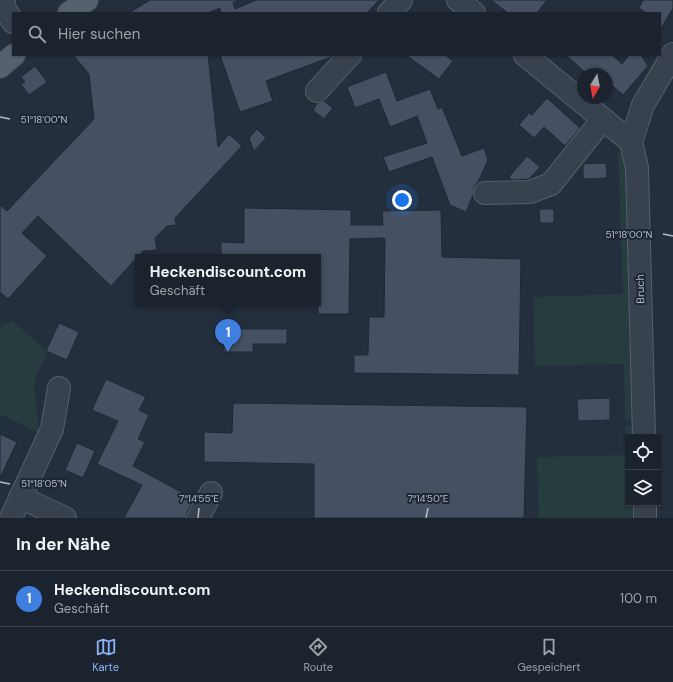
<!DOCTYPE html>
<html lang="de">
<meta charset="utf-8">
<style>
:root{--surface:#1b232e;--page:#242b36;--text:#f1f3f6;--muted:#a0a4aa;--line:#39404a;--accent:#8ab4f8}
body{margin:0;font-family:"DM Sans",sans-serif;background:var(--page);color:var(--text)}
.controls{position:absolute;right:12px;bottom:12px;display:grid;overflow:hidden;border-radius:0px;box-shadow:0 1px 3px #0004}
.controls button{width:36px;height:36px;display:grid;place-items:center;padding:0;border:0;border-bottom:1px solid var(--line);background:var(--surface);color:var(--text);font:20px sans-serif}
.compass{position:absolute;left:577px;top:68px;width:36px;height:36px;border-radius:50%;background:var(--surface);box-shadow:0 1px 3px #0004;rotate:190deg}
.you{position:absolute;left:402px;top:200px;width:14px;height:14px;margin:-10px;border:3px solid #fff;border-radius:50%;background:#1a73e8;box-shadow:0 0 0 6px #1a73e833}
.badge{display:grid;place-items:center;width:26px;height:26px;border-radius:50%;background:var(--accent);color:#fff;font-size:13px;font-weight:700}
.pin{position:absolute;translate:-50% -33px;filter:drop-shadow(0 1px 2px #0008)}
.pin::after{content:'';position:absolute;top:21px;width:14px;height:12px;background:inherit;clip-path:polygon(0 0,100% 0,50% 100%)}
.popup{position:absolute;left:135px;top:254px;width:186px;height:52px;box-sizing:border-box;display:grid;place-content:center;border-radius:0px;background:var(--surface);filter:drop-shadow(0 1px 3px #0005);font-size:13px;white-space:nowrap;color:var(--muted)}
.popup b{font-size:15px;color:var(--text)}
.popup::after{content:'';position:absolute;left:50%;top:100%;margin-left:-8px;border:8px solid transparent;border-top-color:var(--surface)}
.list{margin:0;padding:0;list-style:none}
h2{display:flex;justify-content:space-between;align-items:center;height:52px;margin:0;padding:0 16px;font-size:17px}
h2 small{font-size:13px;font-weight:400;color:var(--muted)}
.list li{display:grid;grid-template-columns:26px 1fr auto;gap:12px;align-items:center;box-sizing:border-box;height:56px;padding:0 16px;border-top:1px solid var(--line)}
.list b{display:block;font-size:15px;white-space:nowrap}
.list p{margin:0;font-size:13px;white-space:nowrap;color:var(--muted)}
.list em{font-size:13px;font-style:normal;color:var(--muted)}
.icon{flex:none;width:22px;height:22px;fill:none;stroke:currentColor;stroke-width:2;stroke-linecap:round;stroke-linejoin:round}
.map{position:relative;flex:none;width:673px;height:518px;overflow:hidden}
.search{position:absolute;background:var(--surface);box-shadow:0 1px 3px #0004;left:12px;right:12px;top:12px;height:44px;display:flex;align-items:center;gap:10px;box-sizing:border-box;padding:0 14px;border-radius:0px;color:var(--muted);font-size:15px}
.sheet{height:108px;background:var(--surface)}
nav{display:flex;justify-content:space-around;align-items:center;box-sizing:border-box;height:56px;border-top:1px solid var(--line);background:var(--surface);font-size:11px;color:var(--muted)}
nav a{display:grid;justify-items:center;gap:2px}
nav .on{color:var(--accent)}
.map>svg:first-child{display:block}
.green{fill:#263c3f}
.building{fill:#455162;stroke:#1f2835}
.lines{fill:none;stroke-linecap:round;stroke-linejoin:round}
.minor-casing{stroke:#565f6c;stroke-width:24}
.major-casing{stroke:#414a57;stroke-width:24}
.minor{stroke:#38414e;stroke-width:22}
.major{stroke:#56606e;stroke-width:22}
.ticks{fill:none;stroke:#b4bcc9;stroke-width:1.5}
.labels{text-anchor:middle;dominant-baseline:central;stroke-width:4;stroke-linejoin:round;paint-order:stroke}
.street-label{font-size:11px;fill:#b4bcc9;stroke:#1d2633}
.ticks-label{font-size:10px;text-anchor:middle;fill:#b4bcc9;stroke:#1d2633;stroke-width:4;stroke-linejoin:round;paint-order:stroke}
</style>
<div class="map">
<svg width="673" height="518" viewBox="0 0 673 518">
<rect width="100%" height="100%" fill="#242f3e"/>
<g class="green">
<path d="M624 151H628L636 418 625 420 624 364 535 366 533 297 623 294 618 152Z"/>
<path d="M11 320 29 335 47 352 46 357 38 371 34 382 39 433 0 414V328Z"/>
<path d="M640 425 643 437H628V503H644V518H539L537 457 626 455 625 426Z"/>
</g>
<g class="building">
<path d="M150 0H239L233 3 235 9 256 0H379L367 13H221L220 8 208 13H129Z"/>
<path d="M491 0H547L537 13H508Z"/>
<path d="M643 0H673V8L660 30V13H646L639 8Z"/>
<path d="M73 55H208L218 147 229 134 242 146 175 218 176 225 167 226 155 238 157 250 143 251 111 286 38 216 22 233 47 256 8 299 0 292V205L7 211 94 119 89 74Z"/>
<path d="M220 55H333L331 57 266 81 273 101 240 112Z"/>
<path d="M406 55H445L453 61 439 79Z"/>
<path d="M566 55H612L622 64 629 55H641L648 66 623 95 607 81V74H587Z"/>
<path d="M35 66 47 82 29 95 21 84 25 82 21 77Z"/>
<path d="M386 72 397 101 430 89 438 109 442 107 462 156 484 148 488 160 478 182 474 187 473 195 466 212 450 205 432 157 389 172 383 157 427 143 417 116 390 127 379 99 355 108 347 87Z"/>
<path d="M547 98 580 128 565 146 544 127 534 138 519 125 529 113 532 115Z"/>
<path d="M324 101 333 108 324 119 313 110 317 103Z"/>
<path d="M257 129 266 138 254 151 249 138Z"/>
<path d="M527 156 540 167 529 179 512 180 509 177Z"/>
<path d="M606 163 607 178 583 179V164Z"/>
<path d="M244 208 351 210V225H383L382 211 441 210 442 257 521 259 519 375 354 373V355H368L369 317H384L385 239 383 238 350 239 349 314H318V257H221V242L244 243Z"/>
<path d="M539 209H554V223H540Z"/>
<path d="M59 323 79 332 67 360 46 351Z"/>
<path d="M224 329H287V344H253V352H224Z"/>
<path d="M106 379 146 397 139 410 149 415 138 439 145 442 133 466 194 499 187 512 186 518H124L142 485 97 464 118 421 92 410Z"/>
<path d="M610 398V420L578 421 577 399Z"/>
<path d="M233 403 527 407 524 518H314V464L204 462V432L232 433Z"/>
<path d="M0 434 17 442 0 478Z"/>
<path d="M77 443 95 451 83 478 65 470Z"/>
</g>
<g class="lines">
<defs>
<g id="minor">
<path d="M4 0 1 2 13 22"/>
<path d="M458 0 474 13"/>
<path d="M389 13 401 0"/>
<path d="M525 55 631 142"/>
<path d="M317 91 350 55"/>
<path d="M485 193 530 192 551 184 603 119"/>
<path d="M644 437 637 168 631 142 643 105 673 54"/>
<path d="M20 497 65 518"/>
<path d="M645 503V518"/>
<path d="M11 518 52 429 59 388"/>
<path d="M198 518 211 493"/>
</g>
<g id="major">
<path d="M69 13 87 0"/>
<path d="M0 67 14 55"/>
</g>
</defs>
<use href="#minor" class="minor-casing"/>
<use href="#major" class="major-casing"/>
<use href="#minor" class="minor"/>
<use href="#major" class="major"/>
</g>
<path class="ticks" d="M0 117 10 119M663 234 673 236M0 482 10 484M198 518 199 508M426 518 428 508"/>
<g class="labels">
<g class="street-label">
<text transform="translate(640 289) rotate(-91)">Bruch</text>
</g>
</g>
<g class="ticks-label">
<text x="44" y="123">51°18'00"N</text>
<text x="629" y="238">51°18'00"N</text>
<text x="44" y="487">51°18'05"N</text>
<text x="199" y="502">7°14'55"E</text>
<text x="428" y="502">7°14'50"E</text>
</g>
</svg>
<div class="controls">
<button><svg class="icon" aria-label="locate" viewBox="0 0 24 24"><circle cx="12" cy="12" r="6"/><path d="M12 2v4M12 18v4M2 12h4M18 12h4"/></svg></button>
<button><svg class="icon" aria-label="layers" viewBox="0 0 24 24"><path d="M12 4l9 5-9 5-9-5zM3 14l9 5 9-5"/></svg></button>
</div>
<svg class="compass" viewBox="-18 -18 36 36"><path d="M0-13l5 13h-10z" fill="#e53935"/><path d="M0 13l5-13h-10z" fill="#a0a4aa"/></svg>
<div class="you"></div>
<div class="pin badge" style="left:228px;top:352px;background:#3f7fe0">1</div>
<div class="popup"><b>Heckendiscount.com</b>Geschäft</div>
<div class="search"><svg class="icon" aria-label="search" viewBox="0 0 24 24"><circle cx="10" cy="10" r="6"/><path d="M15 15l6 6"/></svg>Hier suchen</div>
</div>
<section class="sheet">
<h2>In der Nähe<small></small></h2>
<ul class="list">
<li><span class="badge" style="background:#3f7fe0">1</span><div><b>Heckendiscount.com</b><p>Geschäft</p></div><em>100 m</em></li>
</ul>
</section>
<nav>
<a class="on"><svg class="icon" aria-label="map" viewBox="0 0 24 24"><path d="M3 6l6-2 6 2 6-2v14l-6 2-6-2-6 2zM9 4v14M15 6v14"/></svg>Karte</a>
<a><svg class="icon" aria-label="directions" viewBox="0 0 24 24"><path d="M12 3l9 9-9 9-9-9zM9 14v-3h6M13 9l2 2-2 2"/></svg>Route</a>
<a><svg class="icon" aria-label="saved" viewBox="0 0 24 24"><path d="M7 4h10v16l-5-4-5 4z"/></svg>Gespeichert</a>
</nav>
